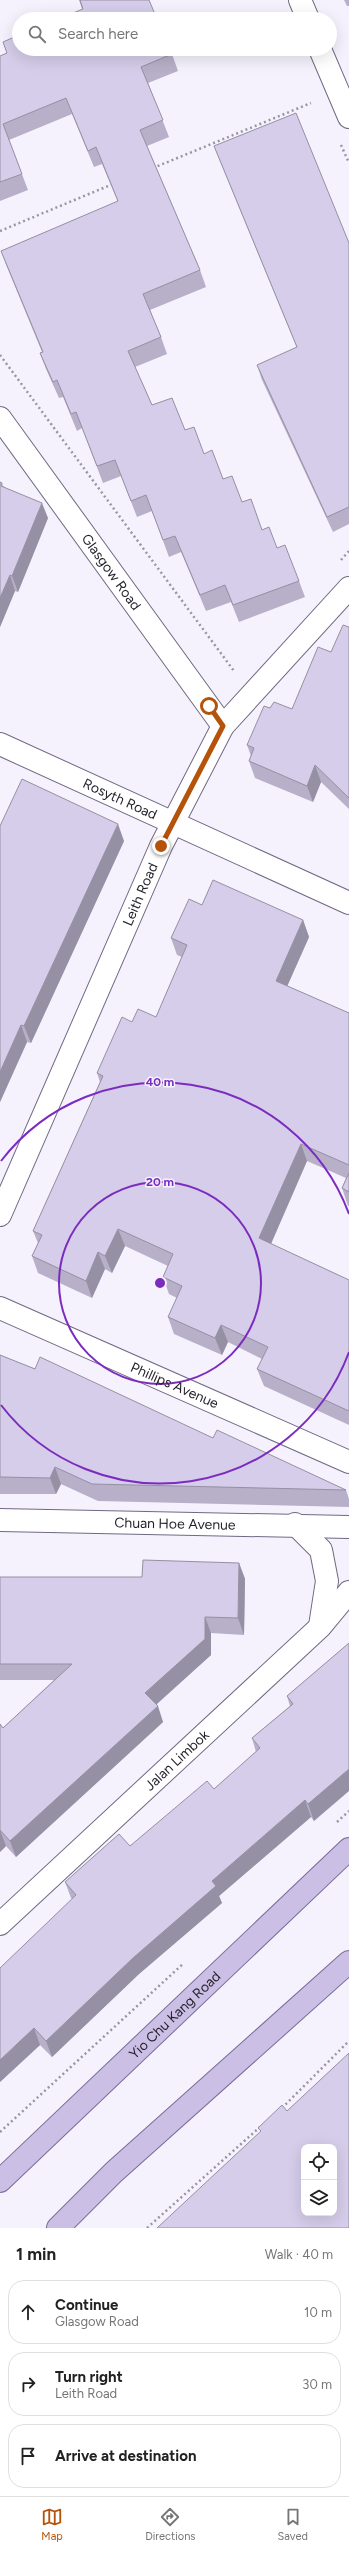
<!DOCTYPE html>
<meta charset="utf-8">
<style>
:root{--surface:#fff;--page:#f2f2f2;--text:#222;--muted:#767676;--line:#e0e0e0;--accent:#b45309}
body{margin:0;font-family:Figtree,sans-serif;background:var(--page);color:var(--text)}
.controls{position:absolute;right:12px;bottom:12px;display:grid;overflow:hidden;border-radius:8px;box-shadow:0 4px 16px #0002}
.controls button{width:36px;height:36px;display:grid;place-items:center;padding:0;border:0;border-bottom:1px solid var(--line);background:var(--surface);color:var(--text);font:20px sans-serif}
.stop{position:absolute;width:12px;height:12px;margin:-9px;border:3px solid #b45309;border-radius:50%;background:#fff}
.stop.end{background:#b45309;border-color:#fff;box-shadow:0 1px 4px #0008}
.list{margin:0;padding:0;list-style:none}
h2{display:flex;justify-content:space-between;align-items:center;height:52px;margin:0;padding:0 16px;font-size:17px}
h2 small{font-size:13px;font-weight:400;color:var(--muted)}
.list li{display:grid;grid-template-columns:26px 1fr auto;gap:12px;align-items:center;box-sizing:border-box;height:64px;margin:0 8px 8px;padding:0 8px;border:1px solid var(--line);border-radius:16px}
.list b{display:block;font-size:15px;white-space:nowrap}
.list p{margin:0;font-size:13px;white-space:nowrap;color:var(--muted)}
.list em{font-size:13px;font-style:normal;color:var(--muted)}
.icon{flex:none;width:22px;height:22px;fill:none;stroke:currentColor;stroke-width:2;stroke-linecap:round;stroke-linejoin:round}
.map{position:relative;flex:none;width:349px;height:2228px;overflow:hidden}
.search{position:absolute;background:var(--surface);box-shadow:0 4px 16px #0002;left:12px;right:12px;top:12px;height:44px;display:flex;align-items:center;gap:10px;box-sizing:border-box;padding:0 14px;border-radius:22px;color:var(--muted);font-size:15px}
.sheet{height:268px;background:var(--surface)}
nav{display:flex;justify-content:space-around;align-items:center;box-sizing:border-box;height:56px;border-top:1px solid var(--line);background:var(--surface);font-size:11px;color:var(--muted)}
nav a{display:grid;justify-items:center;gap:2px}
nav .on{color:var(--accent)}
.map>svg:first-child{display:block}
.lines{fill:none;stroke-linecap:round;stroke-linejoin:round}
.minor-casing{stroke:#706982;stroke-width:24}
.primary-casing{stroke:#796c98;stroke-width:24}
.path{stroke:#9996a1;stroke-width:2.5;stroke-dasharray:2 3;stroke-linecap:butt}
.minor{stroke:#fff;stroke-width:22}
.primary{stroke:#cbbfe5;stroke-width:22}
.wall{fill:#b7b0c8}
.shaded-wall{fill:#9590a3}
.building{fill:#d5cde9;stroke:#9590a3;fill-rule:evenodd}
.route{stroke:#b45309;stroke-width:5}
.ring{fill:none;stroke:#7b2cbf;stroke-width:2}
.labels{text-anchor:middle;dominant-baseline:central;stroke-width:3;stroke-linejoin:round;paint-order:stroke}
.street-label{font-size:14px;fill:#221f29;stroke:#f5f2fd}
.centre{fill:#7b2cbf;stroke:#f5f2fd;stroke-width:2}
.ring-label{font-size:12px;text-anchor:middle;font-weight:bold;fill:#7b2cbf;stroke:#f5f2fd;stroke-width:3;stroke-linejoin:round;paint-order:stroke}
</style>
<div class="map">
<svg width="349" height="2228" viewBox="0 0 349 2228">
<rect width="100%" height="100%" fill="#f5f2fd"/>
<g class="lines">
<defs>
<g id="minor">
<path d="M300 0 308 19"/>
<path d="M320 49 349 117"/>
<path id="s1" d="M0 418 223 726"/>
<path id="s2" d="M0 744 349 903"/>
<path id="s3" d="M0 1215 161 846 223 726 349 588"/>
<path id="s4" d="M0 1308 349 1462"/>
<path id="s5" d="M0 1520 349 1527"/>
<path d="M295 1524 321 1550 327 1581 320 1626"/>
<path id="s6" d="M0 1924 320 1627 349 1592"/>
</g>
<g id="primary">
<path id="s7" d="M0 2181 349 1849"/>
<path d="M58 2228 114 2172 349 1962"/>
</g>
</defs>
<use href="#minor" class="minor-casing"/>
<use href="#primary" class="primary-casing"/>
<g class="path">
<path d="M341 145 349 163"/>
<path d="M153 168 311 103"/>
<path d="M0 231 113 184"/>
<path d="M0 355 234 671"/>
<path d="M341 560 349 551"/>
<path d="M337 1822 349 1811"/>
<path d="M282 2108 349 2041"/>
<path d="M0 2132 184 1963"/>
<path d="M147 2228 260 2127"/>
</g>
<use href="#minor" class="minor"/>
<use href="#primary" class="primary"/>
</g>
<g class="wall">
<path d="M79 0H149L82 9Z"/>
<path d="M344 0H349V6H347Z"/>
<path d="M3 42 172 54 178 71 148 83 169 137 147 146 200 270 206 287 150 310 161 337 167 354 135 367 152 405 185 430 242 502 262 530 277 548 299 581 305 597 239 622 231 602 206 611 181 552 169 557 152 511 137 517 121 476 103 483 82 428 77 431 63 397 59 398 46 369 40 353 42 352 7 267 1 251 118 202 102 164 94 167 72 114 9 140 28 190 0 201V56L7 53Z"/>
<path d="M214 146 349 243V524L333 532 262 380 257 365 297 348 220 161Z"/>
<path d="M2 483 3 486 48 518 18 592 15 591 0 627Z"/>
<path d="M349 627V809L321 782 313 802 255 778 249 761 251 756 247 745 270 708 292 709Z"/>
<path d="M0 826 124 841 31 1043 27 1042 0 1102Z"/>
<path d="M202 905 303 920 309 937 287 986 349 1013V1206H348L342 1188 346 1178 307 1161 271 1244 349 1280V1425L264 1386 257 1369 262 1359 228 1342 222 1355 174 1334 168 1317 177 1298 169 1294 163 1277 168 1266 125 1246 112 1273 105 1269 92 1298 38 1273 32 1256 38 1243 33 1231 100 1082 97 1073 132 1022 156 1017 182 957 177 955 171 938Z"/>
<path d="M0 1355 346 1490 349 1499V1507L98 1501 61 1484 56 1494H0Z"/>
<path d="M239 1563 245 1579 244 1635 211 1633V1655L156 1705 163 1722 16 1857 6 1846 0 1852V1724L3 1728 54 1680H0V1577H142Z"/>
<path d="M349 1643 314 1821 311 1817 219 1896 222 1903 139 1974 52 2057 40 2045 0 2082 72 1899 71 1898 65 1882 130 1846 214 1789 256 1752 252 1738 290 1706 287 1696Z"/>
</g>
<g class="shaded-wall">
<path d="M42 503 48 518 18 592 12 576Z"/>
<path d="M10 575 15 591 0 627V598Z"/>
<path d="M315 765 321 782 313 802 307 786Z"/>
<path d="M118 824 124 841 31 1043 24 1026Z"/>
<path d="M303 920 309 937 282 998 276 981Z"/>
<path d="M21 1025 27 1042 0 1102V1072Z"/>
<path d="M301 1144 307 1161 266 1255 259 1238Z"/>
<path d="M118 1229 125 1246 112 1273 105 1256Z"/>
<path d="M98 1252 105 1269 92 1298 86 1281Z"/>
<path d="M221 1325 228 1342 222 1355 215 1338Z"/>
<path d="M55 1467 61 1484 56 1494 50 1478Z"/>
<path d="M239 1563 245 1579 244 1635 238 1618Z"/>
<path d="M205 1617 211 1633V1655L151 1709 145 1693Z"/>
<path d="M158 1706 163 1722 16 1857 10 1841Z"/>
<path d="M349 1769V1791L314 1821 308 1804Z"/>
<path d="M305 1800 311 1817 219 1896 222 1903 139 1974 52 2057 46 2041 212 1881Z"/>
<path d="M0 1830 6 1846 0 1852Z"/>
<path d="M34 2028 40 2045 0 2082V2060Z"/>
</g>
<g class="building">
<path d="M80 0H149L157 19H58L83 9Z"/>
<path d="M19 35V49H170L172 54 141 67 163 120 140 130 200 270 143 294 161 337 128 351 152 405 172 398 185 430 194 427 204 454 212 450 223 479 232 476 242 502 251 499 262 530 269 527 277 548 285 545 299 581 233 605 225 585 200 595 175 536 163 540 146 495 131 501 115 460 97 466 76 412 71 414 57 380 53 382 40 353 43 352 1 251 118 201 96 147 88 151 66 98 3 124 22 174 0 182V56L7 53 3 42Z"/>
<path d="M296 113 349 243V507L327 517 257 365 297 347 214 146Z"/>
<path d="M0 482 2 483 1 486 42 503 12 576 10 575 0 598Z"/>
<path d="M343 625 349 627V798L315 765 307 786 249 761 254 748 247 745 264 706 270 708 274 702 292 709 318 647 331 652Z"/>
<path d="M22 779 118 824 24 1026 21 1025 0 1072V826Z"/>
<path d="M213 880 303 920 276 981 349 1013V1165L301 1144 259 1238 349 1280V1411L257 1369 268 1347 221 1325 215 1338 168 1317 182 1286 163 1277 173 1254 118 1229 105 1256 98 1252 86 1281 32 1256 42 1235 33 1231 103 1076 97 1073 122 1017 132 1022 138 1009 156 1017 187 945 171 938 189 899 202 905Z"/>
<path d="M349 1173V1192L342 1188Z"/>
<path d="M0 1355 35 1369 40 1357 213 1438 217 1430 346 1490 92 1484 55 1467 50 1478 0 1477Z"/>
<path d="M143 1560 239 1563 238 1618 205 1617V1639L145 1693 158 1706 10 1841 0 1830V1724L3 1728 72 1664H0V1577H142Z"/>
<path d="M349 1643V1769L308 1804 305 1800 212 1881 216 1886 133 1958 46 2041 34 2028 0 2060V1968L76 1895 65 1882 119 1834 130 1846 207 1781 214 1789 260 1748 252 1738 293 1704 287 1696Z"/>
<path d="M349 2053V2228H157L261 2131 258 2128 282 2105 287 2111ZM304 2147H334V2213H304Z"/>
</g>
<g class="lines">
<path class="route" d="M161 846 223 726 209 706"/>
</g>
<g class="ring">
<circle cx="160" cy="1283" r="101"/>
<path d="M349 1352A201 201 0 0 1 1 1405M1 1161A201 201 0 0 1 349 1214"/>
</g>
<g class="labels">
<g class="street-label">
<text stroke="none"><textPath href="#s1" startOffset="190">Glasgow Road</textPath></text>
<text stroke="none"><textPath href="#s2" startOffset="132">Rosyth Road</textPath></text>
<text stroke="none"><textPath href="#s3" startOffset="350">Leith Road</textPath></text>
<text stroke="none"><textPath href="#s4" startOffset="191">Phillips Avenue</textPath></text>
<text stroke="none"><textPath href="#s5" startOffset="175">Chuan Hoe Avenue</textPath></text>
<text stroke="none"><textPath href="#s6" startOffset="241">Jalan Limbok</textPath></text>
<text stroke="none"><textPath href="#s7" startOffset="241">Yio Chu Kang Road</textPath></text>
</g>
</g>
<circle cx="160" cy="1283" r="6" class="centre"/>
<g class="ring-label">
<text x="160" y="1086">40 m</text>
<text x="160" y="1186">20 m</text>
</g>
</svg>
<div class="controls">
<button><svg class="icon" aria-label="locate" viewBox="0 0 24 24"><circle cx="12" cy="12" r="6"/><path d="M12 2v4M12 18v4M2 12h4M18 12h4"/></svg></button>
<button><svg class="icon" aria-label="layers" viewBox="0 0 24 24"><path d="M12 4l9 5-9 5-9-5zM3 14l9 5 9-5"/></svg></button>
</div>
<div class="stop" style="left:209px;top:706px"></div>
<div class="stop end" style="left:161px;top:846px"></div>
<div class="search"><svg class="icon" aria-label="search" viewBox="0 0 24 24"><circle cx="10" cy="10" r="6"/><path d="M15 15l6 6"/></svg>Search here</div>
</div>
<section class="sheet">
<h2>1 min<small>Walk · 40 m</small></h2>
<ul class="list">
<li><svg class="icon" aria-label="ahead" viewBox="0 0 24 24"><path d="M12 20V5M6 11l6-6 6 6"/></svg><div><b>Continue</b><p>Glasgow Road</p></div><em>10 m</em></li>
<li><svg class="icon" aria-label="right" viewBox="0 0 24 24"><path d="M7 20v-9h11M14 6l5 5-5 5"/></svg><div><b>Turn right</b><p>Leith Road</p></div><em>30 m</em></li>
<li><svg class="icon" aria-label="arrive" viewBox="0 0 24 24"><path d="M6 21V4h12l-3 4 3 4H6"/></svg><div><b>Arrive at destination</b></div></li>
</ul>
</section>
<nav>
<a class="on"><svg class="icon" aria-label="map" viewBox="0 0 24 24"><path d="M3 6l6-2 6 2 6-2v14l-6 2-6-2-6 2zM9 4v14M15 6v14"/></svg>Map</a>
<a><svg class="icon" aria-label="directions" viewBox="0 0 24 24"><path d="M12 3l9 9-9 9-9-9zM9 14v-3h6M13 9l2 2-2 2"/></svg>Directions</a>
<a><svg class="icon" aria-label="saved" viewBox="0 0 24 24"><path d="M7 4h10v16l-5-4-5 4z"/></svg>Saved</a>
</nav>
